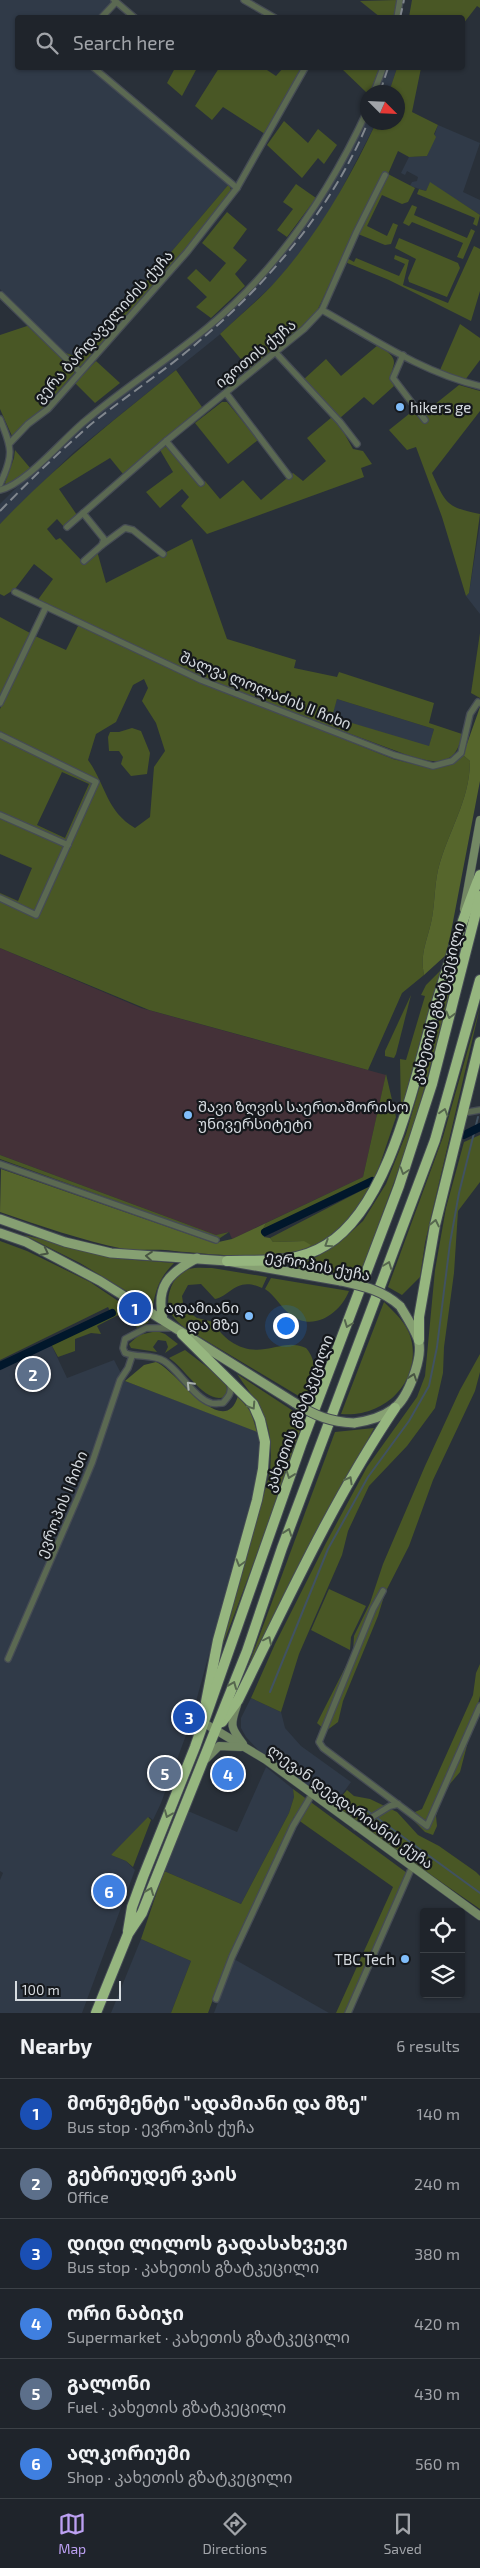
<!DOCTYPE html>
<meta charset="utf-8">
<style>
:root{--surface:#1f242b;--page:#272c33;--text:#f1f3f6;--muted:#a1a4a9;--line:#3c4147;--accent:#bca0f2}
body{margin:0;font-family:"Exo 2","Noto Sans Georgian",sans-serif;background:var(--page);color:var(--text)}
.controls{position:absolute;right:15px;bottom:15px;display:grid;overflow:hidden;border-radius:5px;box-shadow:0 1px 4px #0004}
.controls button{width:45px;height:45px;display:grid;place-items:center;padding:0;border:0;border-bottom:1px solid var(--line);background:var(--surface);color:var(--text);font:25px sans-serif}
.compass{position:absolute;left:360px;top:85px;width:45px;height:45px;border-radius:50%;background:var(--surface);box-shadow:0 1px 4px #0004;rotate:114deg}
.scale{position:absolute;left:15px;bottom:12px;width:106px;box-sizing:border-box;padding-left:5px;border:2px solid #d6dbe0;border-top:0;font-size:14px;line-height:18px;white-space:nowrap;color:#d6dbe0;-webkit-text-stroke:4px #15181c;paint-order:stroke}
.you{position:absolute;left:285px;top:1325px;width:18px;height:18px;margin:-12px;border:4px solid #fff;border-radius:50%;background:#1a73e8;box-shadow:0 0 0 8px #1a73e833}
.badge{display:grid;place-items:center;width:32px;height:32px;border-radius:50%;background:var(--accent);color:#fff;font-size:16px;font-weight:700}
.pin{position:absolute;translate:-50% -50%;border:2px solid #fff;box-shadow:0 1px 5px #0006}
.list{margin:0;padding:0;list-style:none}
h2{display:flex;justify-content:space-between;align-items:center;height:65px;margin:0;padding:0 20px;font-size:21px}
h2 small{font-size:16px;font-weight:400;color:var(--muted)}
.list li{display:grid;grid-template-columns:32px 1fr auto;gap:15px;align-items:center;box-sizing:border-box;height:70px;padding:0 20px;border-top:1px solid var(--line)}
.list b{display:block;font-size:19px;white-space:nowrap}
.list p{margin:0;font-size:16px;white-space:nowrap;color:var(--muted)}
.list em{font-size:16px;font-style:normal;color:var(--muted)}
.icon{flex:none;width:28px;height:28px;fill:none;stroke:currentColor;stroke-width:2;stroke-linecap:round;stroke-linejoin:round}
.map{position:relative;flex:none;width:480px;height:2013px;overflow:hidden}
.search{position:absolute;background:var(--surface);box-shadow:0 1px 4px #0004;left:15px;right:15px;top:15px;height:55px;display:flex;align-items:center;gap:12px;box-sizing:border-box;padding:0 18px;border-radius:5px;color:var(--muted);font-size:19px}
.sheet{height:485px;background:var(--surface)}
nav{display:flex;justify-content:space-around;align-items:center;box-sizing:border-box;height:70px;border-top:1px solid var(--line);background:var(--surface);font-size:14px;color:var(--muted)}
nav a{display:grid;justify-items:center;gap:2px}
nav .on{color:var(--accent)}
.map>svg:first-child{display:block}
.built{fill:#303a48}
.education{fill:#443138}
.green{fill:#495725;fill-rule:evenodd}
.forest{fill:#56662c}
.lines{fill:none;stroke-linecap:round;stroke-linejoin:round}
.stream{stroke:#415261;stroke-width:2}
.canal{stroke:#01172b;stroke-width:8}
.street-casing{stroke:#454b54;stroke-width:8}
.secondary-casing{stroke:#454b54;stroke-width:9}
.primary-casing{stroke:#454b54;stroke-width:11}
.highway-casing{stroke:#454b54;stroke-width:12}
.street{stroke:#5b6952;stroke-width:5.5}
.secondary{stroke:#738864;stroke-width:8}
.primary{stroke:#86a072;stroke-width:9}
.highway{stroke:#96b67f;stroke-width:10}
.rail{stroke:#81878e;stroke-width:2;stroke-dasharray:10 5;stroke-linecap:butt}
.primary-bridge-casing{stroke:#454b54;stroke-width:11;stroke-linecap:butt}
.primary-bridge{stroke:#86a072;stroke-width:9}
.oneway{stroke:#56674e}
.oneway2{stroke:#485543}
.oneway3{stroke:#abb3ae}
.poi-dot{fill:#80bdfa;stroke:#15181c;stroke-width:2}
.labels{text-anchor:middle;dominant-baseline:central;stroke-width:4.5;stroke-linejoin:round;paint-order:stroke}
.street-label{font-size:15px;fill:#d6dbe0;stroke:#15181c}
.poi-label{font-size:15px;fill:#d6dbe0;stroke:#15181c;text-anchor:start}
</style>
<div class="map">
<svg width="480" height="2013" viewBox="0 0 480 2013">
<rect width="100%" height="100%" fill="#293039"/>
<g class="built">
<path d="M0 0H111V5L98 17 18 18V68H90L229 184 81 358 63 352 0 289Z"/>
<path d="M386 68H397L390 90 389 92H376Z"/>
<path d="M367 115 368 122 376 123 335 202 307 245 275 283 218 336 74 452 0 524V504L64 440 210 328 295 239 326 194 353 147Z"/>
<path d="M438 125 480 143 463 192 480 200V215L430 183 426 191 410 186 412 182 417 181 418 177 407 171 405 175 401 173 409 157 427 156Z"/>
<path d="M480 524V614L466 596 469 593Z"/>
<path d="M337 699 434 729 429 747 331 717Z"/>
<path d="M51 1344 67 1378 114 1360 125 1381 259 1432V1471L189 1727 161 1803 153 1820 149 1817 111 1855 126 1861 135 1870 82 2013H0V1880L3 1873 0 1871V1369Z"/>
<path d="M251 1698 281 1712 285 1728 301 1746 351 1782 333 1807 262 1754 246 1737 241 1728V1718Z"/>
<path d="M266 1767 293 1789 294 1797 289 1813 241 1904 164 1871 188 1811 237 1832Z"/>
<path d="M141 1939 191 1961 171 2013H111Z"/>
<path d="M234 1959 329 2013H214Z"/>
</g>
<path class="education" d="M0 948 141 1008 386 1075 363 1177 232 1239 229 1232 216 1235 0 1155Z"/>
<g class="green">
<path d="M397 0 394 17H380L360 1Z"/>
<path d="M412 0H480V8L477 6 463 24 462 18 409 17Z"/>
<path d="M175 68H197L182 96 167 83Z"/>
<path d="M219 68H264L276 76 283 68H302L265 134 223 107 212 120 195 106Z"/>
<path d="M341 68H382L373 92 367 93Z"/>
<path d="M397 68H421L412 112 438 125 434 134 436 137 427 156 409 157 398 151 388 174 415 188 408 202 402 204 382 195 367 226 387 236 393 223 398 225 391 244 385 245 358 234 387 174 384 171 317 311 303 327 249 369 220 334C238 317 259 300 276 281 318 234 349 180 376 123L398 122V92H389Z"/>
<path d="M284 121 308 143 318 129 337 145 324 164 318 158 302 178 267 145Z"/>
<path d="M430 182 480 215 477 226 473 224 475 218 417 194 419 189 426 191Z"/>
<path d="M229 184 231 190 230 193 187 248 81 366H77L63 352 81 358Z"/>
<path d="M296 184 316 198 287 237 277 230 293 209 283 202Z"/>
<path d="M412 205 417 207 414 215 467 238 471 229 475 231 463 259 457 257 463 243 412 222 409 226 403 223Z"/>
<path d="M227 212 247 229 233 248 247 260 235 274 245 286 211 318 196 307 207 297 187 278 196 269 210 282 226 263 202 243Z"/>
<path d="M399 238 458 263 460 268 447 297 409 282 408 278 416 259 395 248Z"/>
<path d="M474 246 480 249V291L471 321 389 280 345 262 347 258 354 262 356 258 399 276 405 264 394 259 395 255 409 260 403 285 448 303Z"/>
<path d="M460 324 480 338V360L465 380 440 370Z"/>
<path d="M30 325 75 372 45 407 12 436 0 409V335Z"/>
<path d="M378 345C408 364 385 364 394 386L373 405 364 397 340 418 303 380 326 359 341 376Z"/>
<path d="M96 361 120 383 95 403 75 383Z"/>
<path d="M176 370 202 407 123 474 110 458 59 489 77 515 64 527 57 519 47 529 56 540 60 538 84 563 97 551 106 583 192 539 227 639 296 660 294 668 337 677 339 672 434 703 429 723 462 734C456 769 433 763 407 755L203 679 37 601 53 579 34 564 15 589 4 596 0 594V524C54 467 115 419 176 370ZM337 699 434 729 429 746 332 717Z"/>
<path d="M459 385 480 391V411L432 473C446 504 446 507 480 514L469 593 466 596 442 517 416 447 407 450 389 430 414 410 424 413Z"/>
<path d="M222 402H227L258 440 228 464 195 423Z"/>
<path d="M332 417 339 424 353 449 363 451 372 464 361 468 364 477 207 534 181 506 189 497 182 489 160 508 146 492 173 472 160 450 166 446 201 485 205 481 220 499 243 480 261 500 293 473 303 481 326 461 307 438Z"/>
<path d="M15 450 31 469 7 486 5 483 14 458Z"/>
<path d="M0 613V617L30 633 0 696Z"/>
<path d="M79 624 184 675 393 759 433 769 453 763 463 755 470 761C470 801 447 833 438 870 434 888 435 906 431 923 426 944 420 954 424 975L402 993 368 1070 149 1010 0 948V900L37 916 98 780 0 733V709L35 636 66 650ZM144 679 148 688 142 701 156 723 165 751 154 767 150 817 135 828C106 811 106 785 88 760L96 734 116 722 133 685Z"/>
<path d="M480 633V698L471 693Z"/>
<path d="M132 728 141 731 150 753 147 774 131 776 121 764 123 757 119 751H109L108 737 110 732H119Z"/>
<path d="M0 737 93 783 66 843 0 813ZM62 772 89 784 65 838 37 825Z"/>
<path d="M0 817 64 846 34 912 0 896V893L18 901 32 868 0 854Z"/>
<path d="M441 970 401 1111 400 1059 406 1060 425 996 421 995 426 985Z"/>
<path d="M452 975 456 977 410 1138 360 1276 287 1267 316 1257 339 1243 363 1221 386 1184 406 1134Z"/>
<path d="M411 995 396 1054 394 1058 385 1056V1051Z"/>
<path d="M480 1007 425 1243 420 1277 402 1295 388 1287 443 1137Z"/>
<path d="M386 1074 396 1117 376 1176 262 1231 266 1223 363 1177Z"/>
<path d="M480 1135V1182L458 1211 454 1273 444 1347 443 1373 435 1408 407 1446 369 1486 348 1531 342 1555 299 1654 281 1712 251 1698 275 1644 326 1543 367 1467 417 1397 425 1376 435 1270 446 1208 464 1142Z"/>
<path d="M0 1155 216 1235 229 1232 220 1238 215 1237 0 1159Z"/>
<path d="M372 1185C355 1219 339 1234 305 1250L304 1241 273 1242 270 1238Z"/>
<path d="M24 1235 123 1259 174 1263C161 1276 155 1289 153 1307L80 1263Z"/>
<path d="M0 1241 27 1251 90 1282 149 1322 137 1328 128 1310 97 1326 101 1334 91 1333 75 1339V1351L58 1357 51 1344 112 1315 108 1307 0 1360Z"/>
<path d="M212 1268 267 1277 262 1288C236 1276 231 1296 215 1299L201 1284 188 1285 182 1296 184 1309 197 1318 214 1322C223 1341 244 1353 265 1349 281 1347 290 1341 306 1348 320 1364 313 1383 307 1401L185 1328C179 1323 173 1318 170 1311 164 1296 174 1273 189 1269 196 1267 205 1268 212 1268Z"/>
<path d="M271 1278 349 1291C340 1314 312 1333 290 1314 280 1307 276 1296 265 1289Z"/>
<path d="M384 1302C396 1314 409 1325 412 1343 419 1385 382 1418 341 1414Z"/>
<path d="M157 1331 165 1334 178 1344 165 1353 168 1347 166 1341 158 1340 153 1347 157 1352 131 1348 129 1344 139 1335Z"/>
<path d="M185 1350 225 1381 228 1392 224 1397C205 1404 185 1368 169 1358Z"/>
<path d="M480 1354V1372L475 1391 433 1480 409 1546 385 1593 378 1616 343 1701 338 1722 326 1731 317 1723 353 1652 354 1636 370 1603 383 1564 425 1466 460 1390Z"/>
<path d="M237 1374 307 1420 218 1658 270 1472C274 1422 264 1413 237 1374Z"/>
<path d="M374 1428 246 1672 335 1432Z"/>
<path d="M329 1589 366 1606 351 1637 350 1650 311 1630Z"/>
<path d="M480 1664V1696L460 1772 449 1785 439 1806 436 1816 437 1826 433 1835 425 1832 408 1815 422 1809 473 1695 476 1673Z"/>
<path d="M293 1789 407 1873 347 2013H336L393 1887 294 1817 229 1956 208 2013H171L191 1961 141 1939 164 1871 241 1904 289 1813 294 1797Z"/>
<path d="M347 1790 354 1796 370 1799 397 1812 418 1835 439 1846 476 1872 480 1876V1909L333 1807Z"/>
<path d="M148 1817 151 1820 133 1867 126 1861 111 1855Z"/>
</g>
<g class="forest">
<path d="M480 707V781L451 932 446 955 424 975C420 954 426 944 431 923 435 906 434 888 438 870 447 833 470 801 470 761L463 755Z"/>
<path d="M1 1169 214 1243 232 1239 266 1223 262 1231 264 1237 270 1238 273 1242 304 1241 311 1245C288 1264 196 1253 165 1250 152 1249 137 1251 124 1249 81 1240 41 1226 0 1212Z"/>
<path d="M156 1362C176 1370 224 1442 238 1396L251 1412 257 1432 125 1381 144 1365Z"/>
</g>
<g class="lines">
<g class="stream">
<path d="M270 1692 328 1549 368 1477 409 1421 429 1386 437 1347 450 1243 459 1193 478 1117"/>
<path d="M362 1807 480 1893"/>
</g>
<g class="canal">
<path d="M464 1135 480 1127"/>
<path d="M265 1232 372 1181"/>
<path d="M0 1366 112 1313"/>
</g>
<defs>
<g id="street">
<path d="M114 0 135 18"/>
<path d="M244 0 275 18"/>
<path d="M101 18 116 2"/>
<path d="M397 18 400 0"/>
<path d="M94 68 237 188"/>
<path d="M374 92 383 68"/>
<path d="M1 295 80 372"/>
<path d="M322 310C372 338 423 373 480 386"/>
<path d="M276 353 340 422 357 444"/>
<path d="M403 355 393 378 425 420"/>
<path d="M226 393 289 476"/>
<path d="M0 419C12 448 14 455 0 484"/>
<path d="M166 441 201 483"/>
<path d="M10 443 28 424 48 409 187 252 237 188 305 68"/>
<path d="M0 490C26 484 63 439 85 421 124 388 168 360 208 327 278 269 330 192 368 109"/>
<path d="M83 513 104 539 102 545 84 561"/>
<path d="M67 527 166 441 304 329 322 310 356 233 385 175"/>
<path d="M102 545 125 528 133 530 163 554"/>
<path d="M15 592 201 680 394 755 433 766 452 761 461 753 470 714 478 702 480 703"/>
<path d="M0 703 46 607"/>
<path d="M0 735 96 782 36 915 0 898"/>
<path d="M0 815 68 845"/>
<path d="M463 1113 480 1110"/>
<path d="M0 1164 216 1240"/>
<path d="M173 1328H146L125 1339 123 1348 125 1353C138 1358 152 1354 164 1361 179 1370 195 1399 211 1403 214 1404 219 1403 223 1403 229 1396 232 1393 230 1384"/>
<path d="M383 1591 373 1609 319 1742 323 1748 427 1826 480 1706"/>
<path d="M8 1659 78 1497 92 1463 120 1380 128 1368 132 1356"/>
<path d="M356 1827 390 1806 398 1804"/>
<path d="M216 1999 232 1957 293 1826 311 1796"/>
<path d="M348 2013 412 1867"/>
</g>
<g id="secondary">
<path d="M464 909 480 820"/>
<path d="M237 1705C230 1725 230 1727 243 1744"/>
<path d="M204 1723 266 1760 480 1916"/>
<path d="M206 1759 219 1746 241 1747"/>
</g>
<g id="primary">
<path d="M0 1219 65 1242 111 1253 227 1261 341 1281"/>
<path d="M0 1233 26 1242 100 1281 295 1403"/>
<path d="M163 1320C155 1286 169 1273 197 1258"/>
<path d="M354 1423C368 1421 381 1418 393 1409 408 1399 424 1356 418 1339 414 1328 406 1316 400 1306"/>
</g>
<g id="highway">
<path d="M227 1261C261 1260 296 1264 326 1245 391 1206 415 1075 436 1005 449 961 463 918 480 875"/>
<path d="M182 1334 253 1404 260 1420 265 1442 263 1469 257 1500 218 1640 206 1702"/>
<path d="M419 1340V1317L435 1225 480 1042"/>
<path d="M222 1722 238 1700C287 1601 333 1500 395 1408"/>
<path d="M128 1931 132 1907 143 1877 195 1747 301 1445 399 1186 432 1084 480 896"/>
<path d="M96 2013 128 1934 142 1913 247 1651 282 1548 435 1140 480 980"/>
</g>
</defs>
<use href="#street" class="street-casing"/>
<use href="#secondary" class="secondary-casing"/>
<use href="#primary" class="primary-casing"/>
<use href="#highway" class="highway-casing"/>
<use href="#street" class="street"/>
<use href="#secondary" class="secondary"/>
<use href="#primary" class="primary"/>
<use href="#highway" class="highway"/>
<g class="rail">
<path d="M400 18 404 0"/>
<path d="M380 92 388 68"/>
<path d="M0 511C29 481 59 452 90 425 127 395 168 369 204 337 271 280 334 205 368 122"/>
</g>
<defs>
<g id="primary-bridge">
<path d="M341 1281C363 1286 382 1290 400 1306"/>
<path d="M295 1403C315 1416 331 1422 354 1423"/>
</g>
</defs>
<use href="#primary-bridge" class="primary-bridge-casing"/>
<use href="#primary-bridge" class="primary-bridge"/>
</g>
<defs><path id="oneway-chevron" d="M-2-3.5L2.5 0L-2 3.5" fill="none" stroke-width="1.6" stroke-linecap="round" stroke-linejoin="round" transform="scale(1.25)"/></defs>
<g class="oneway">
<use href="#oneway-chevron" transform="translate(450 1015) rotate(105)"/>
<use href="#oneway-chevron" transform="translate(444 1112) rotate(-73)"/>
<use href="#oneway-chevron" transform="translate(404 1171) rotate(108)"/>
<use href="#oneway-chevron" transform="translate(435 1223) rotate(-78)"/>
<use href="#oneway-chevron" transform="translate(328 1244) rotate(147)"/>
<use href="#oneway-chevron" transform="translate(388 1265) rotate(-69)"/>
<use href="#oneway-chevron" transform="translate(348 1324) rotate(111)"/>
<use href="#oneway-chevron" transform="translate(252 1406) rotate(57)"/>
<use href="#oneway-chevron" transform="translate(290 1475) rotate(110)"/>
<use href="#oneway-chevron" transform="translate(349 1480) rotate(-61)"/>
<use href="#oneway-chevron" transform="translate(288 1532) rotate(-70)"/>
<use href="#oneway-chevron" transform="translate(240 1563) rotate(106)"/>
<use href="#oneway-chevron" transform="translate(268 1640) rotate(-64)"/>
<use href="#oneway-chevron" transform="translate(233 1685) rotate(-68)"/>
<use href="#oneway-chevron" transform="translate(168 1814) rotate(112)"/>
<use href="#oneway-chevron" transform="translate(150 1891) rotate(-68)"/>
</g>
<g class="oneway2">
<use href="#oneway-chevron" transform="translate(45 1252) rotate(27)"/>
<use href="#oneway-chevron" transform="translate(149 1256) rotate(-175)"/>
<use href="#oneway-chevron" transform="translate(413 1377) rotate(-71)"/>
</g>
<use class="oneway3" href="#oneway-chevron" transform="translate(190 1385) rotate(-134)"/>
<g class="poi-dot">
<circle cx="400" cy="407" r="5"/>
<circle cx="188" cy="1115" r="5"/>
<circle cx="249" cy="1316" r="5"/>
<circle cx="405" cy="1959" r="5"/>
</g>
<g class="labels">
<g class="street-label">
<text transform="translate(103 326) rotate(-48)">ვერა ბარდაველიძის ქუჩა</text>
<text transform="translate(255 353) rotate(-39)">იგოთის ქუჩა</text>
<text transform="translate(266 690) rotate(22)">შალვა ლოლაძის II ჩიხი</text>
<text transform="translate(437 1003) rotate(-75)">კახეთის გზატკეცილი</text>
<text transform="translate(318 1265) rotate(11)">ევროპის ქუჩა</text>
<text transform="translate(298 1413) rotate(-69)">კახეთის გზატკეცილი</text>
<text transform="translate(61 1504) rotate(-68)">ევროპის I ჩიხი</text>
<text transform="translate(351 1806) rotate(36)">ლევან დევდარიანის ქუჩა</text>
</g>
<g class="poi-label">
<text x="410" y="407">hikers ge</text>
<text x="198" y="1106">შავი ზღვის საერთაშორისო<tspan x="198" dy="17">უნივერსიტეტი</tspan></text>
<text x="239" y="1307" text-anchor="end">ადამიანი<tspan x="239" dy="17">და მზე</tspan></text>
<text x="395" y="1959" text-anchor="end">TBC Tech</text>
</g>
</g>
</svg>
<div class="controls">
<button><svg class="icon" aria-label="locate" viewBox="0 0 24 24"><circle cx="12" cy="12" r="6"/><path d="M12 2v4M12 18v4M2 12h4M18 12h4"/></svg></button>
<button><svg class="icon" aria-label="layers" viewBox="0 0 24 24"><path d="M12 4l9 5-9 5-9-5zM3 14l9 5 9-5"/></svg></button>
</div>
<svg class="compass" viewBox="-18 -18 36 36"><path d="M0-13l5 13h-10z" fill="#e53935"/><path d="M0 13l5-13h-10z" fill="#a1a4a9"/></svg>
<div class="scale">100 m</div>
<div class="you"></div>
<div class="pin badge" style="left:135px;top:1308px;background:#1a4fb4">1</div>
<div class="pin badge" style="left:33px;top:1374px;background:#5c6f8a">2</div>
<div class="pin badge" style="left:189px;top:1717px;background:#1a4fb4">3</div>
<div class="pin badge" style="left:228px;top:1774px;background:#3f7fe0">4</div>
<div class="pin badge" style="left:165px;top:1773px;background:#5c6f8a">5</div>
<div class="pin badge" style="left:109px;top:1891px;background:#3f7fe0">6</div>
<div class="search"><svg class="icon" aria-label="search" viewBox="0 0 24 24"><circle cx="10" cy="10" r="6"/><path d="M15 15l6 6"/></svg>Search here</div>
</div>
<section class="sheet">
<h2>Nearby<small>6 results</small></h2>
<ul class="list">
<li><span class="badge" style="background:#1a4fb4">1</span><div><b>მონუმენტი &quot;ადამიანი და მზე&quot;</b><p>Bus stop · ევროპის ქუჩა</p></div><em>140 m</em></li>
<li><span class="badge" style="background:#5c6f8a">2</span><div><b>გებრიუდერ ვაის</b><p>Office</p></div><em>240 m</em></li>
<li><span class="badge" style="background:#1a4fb4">3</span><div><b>დიდი ლილოს გადასახვევი</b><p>Bus stop · კახეთის გზატკეცილი</p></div><em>380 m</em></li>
<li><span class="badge" style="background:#3f7fe0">4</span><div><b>ორი ნაბიჯი</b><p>Supermarket · კახეთის გზატკეცილი</p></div><em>420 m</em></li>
<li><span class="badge" style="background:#5c6f8a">5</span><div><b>გალონი</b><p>Fuel · კახეთის გზატკეცილი</p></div><em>430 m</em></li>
<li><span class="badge" style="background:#3f7fe0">6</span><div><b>ალკორიუმი</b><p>Shop · კახეთის გზატკეცილი</p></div><em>560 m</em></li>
</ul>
</section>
<nav>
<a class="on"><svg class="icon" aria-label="map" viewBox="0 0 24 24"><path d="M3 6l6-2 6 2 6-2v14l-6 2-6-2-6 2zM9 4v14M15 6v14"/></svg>Map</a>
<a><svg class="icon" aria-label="directions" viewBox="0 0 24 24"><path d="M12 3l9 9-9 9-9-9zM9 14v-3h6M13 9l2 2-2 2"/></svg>Directions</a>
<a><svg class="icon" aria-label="saved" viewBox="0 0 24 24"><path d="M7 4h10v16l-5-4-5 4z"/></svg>Saved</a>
</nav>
